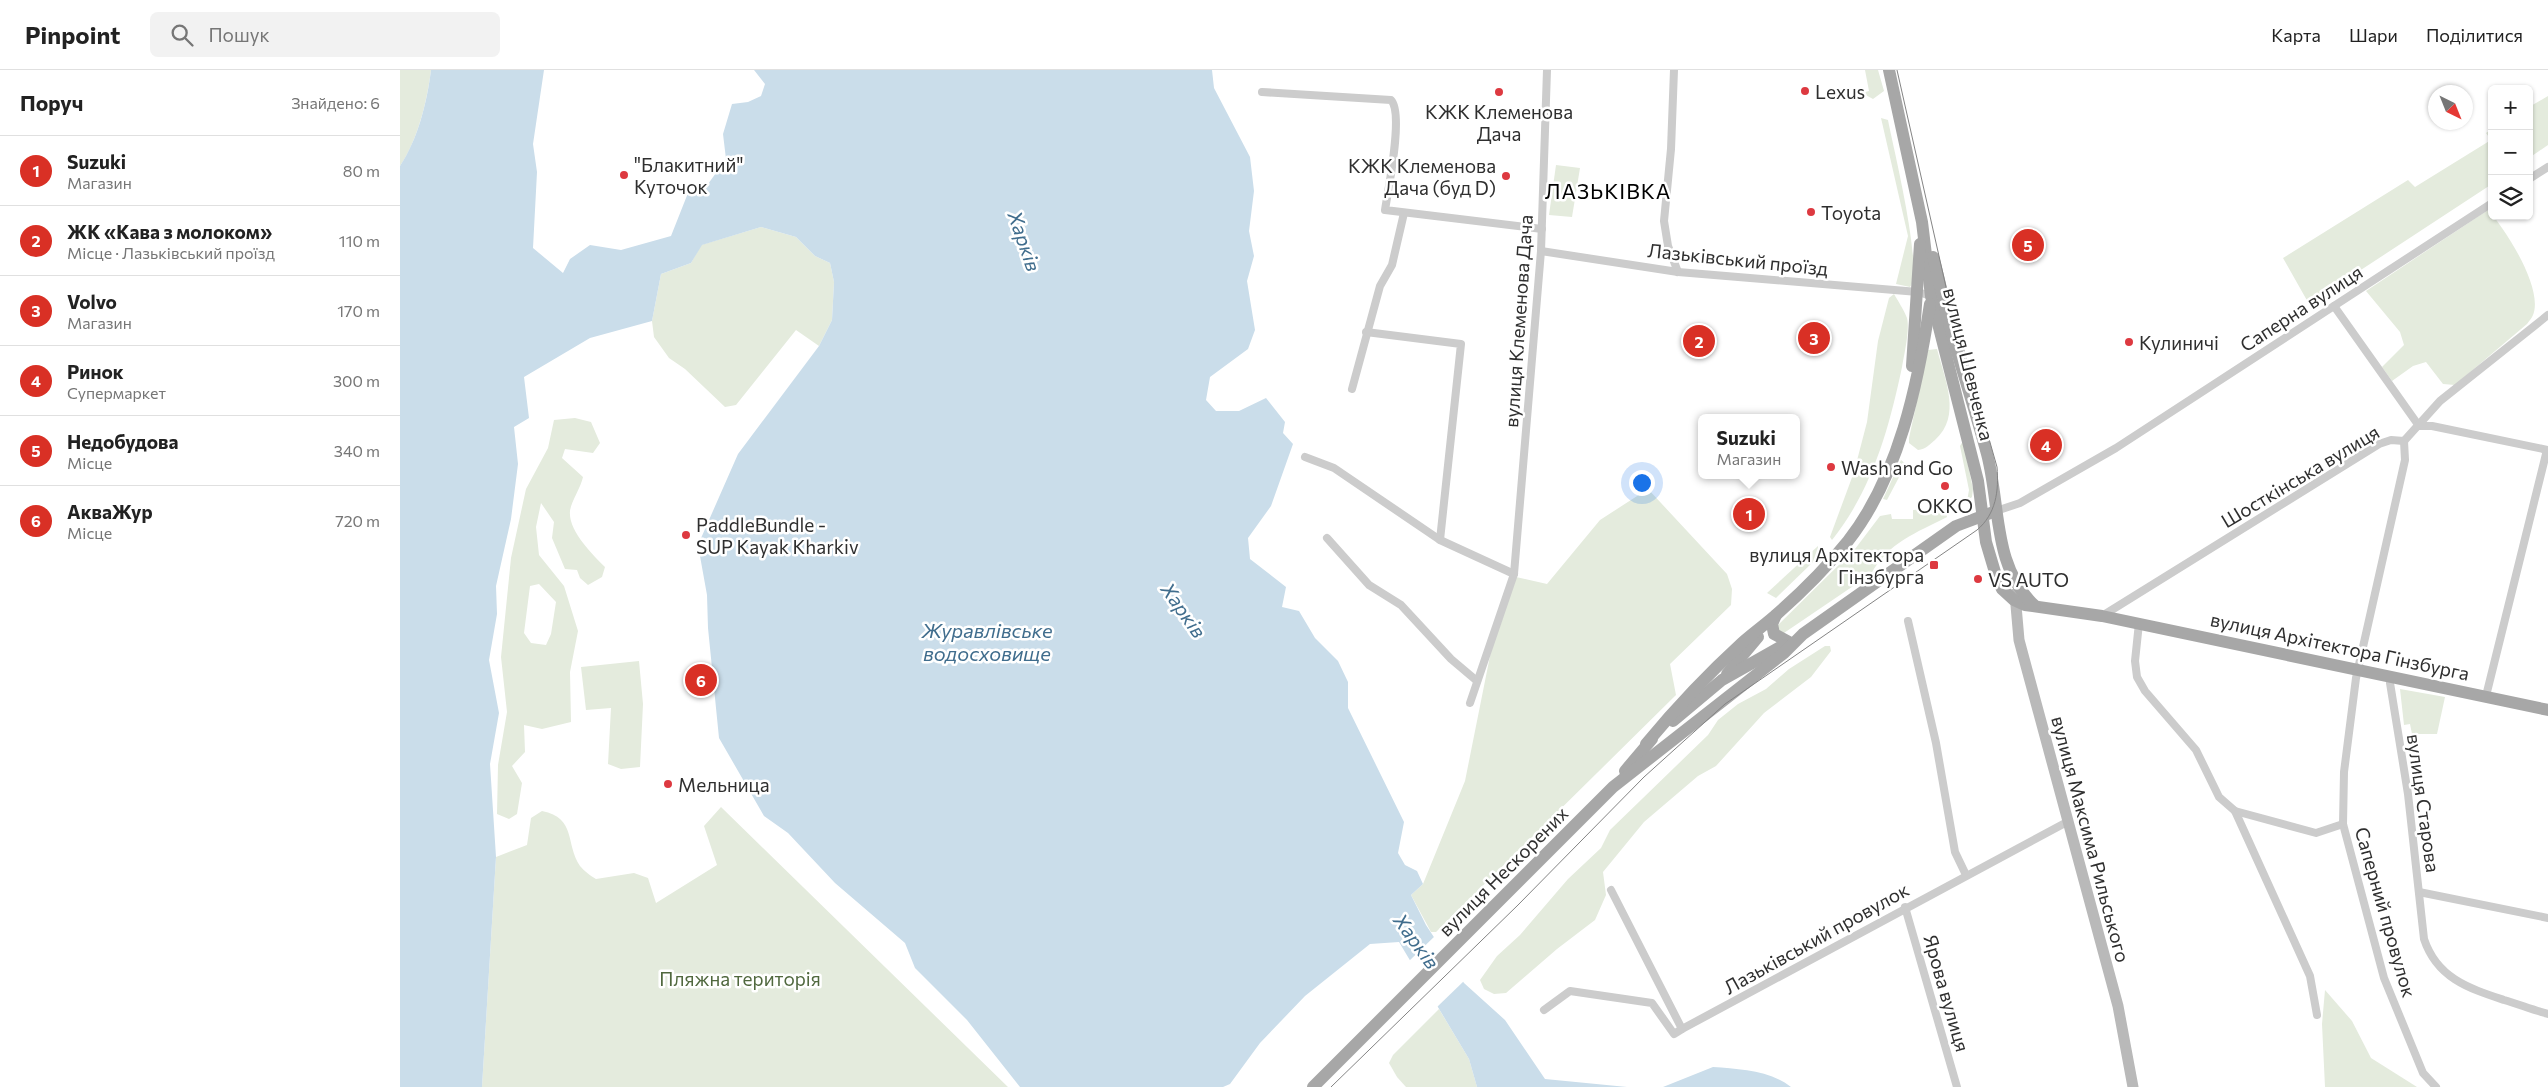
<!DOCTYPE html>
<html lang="uk">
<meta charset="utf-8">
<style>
:root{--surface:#fff;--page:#f2f2f2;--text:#222;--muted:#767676;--line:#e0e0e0;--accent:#d93025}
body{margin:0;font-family:Commissioner,sans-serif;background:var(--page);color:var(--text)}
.controls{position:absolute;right:15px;top:15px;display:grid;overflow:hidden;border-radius:8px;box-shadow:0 1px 4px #0004}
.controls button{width:45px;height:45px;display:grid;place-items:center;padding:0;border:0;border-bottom:1px solid var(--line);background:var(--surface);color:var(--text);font:25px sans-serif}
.compass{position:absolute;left:2028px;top:15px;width:45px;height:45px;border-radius:50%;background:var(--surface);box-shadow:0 1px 4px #0004;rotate:137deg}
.you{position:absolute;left:1241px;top:412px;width:18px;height:18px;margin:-12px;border:4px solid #fff;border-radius:50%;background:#1a73e8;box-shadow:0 0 0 8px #1a73e833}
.badge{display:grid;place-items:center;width:32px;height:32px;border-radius:50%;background:var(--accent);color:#fff;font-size:16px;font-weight:700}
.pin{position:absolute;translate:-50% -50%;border:2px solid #fff;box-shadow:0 1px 5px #0006}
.popup{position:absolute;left:1298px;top:344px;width:102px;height:65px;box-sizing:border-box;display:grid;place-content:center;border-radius:8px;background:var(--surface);filter:drop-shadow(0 1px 4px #0005);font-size:16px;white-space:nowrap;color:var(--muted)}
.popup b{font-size:19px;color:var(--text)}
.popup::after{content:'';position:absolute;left:50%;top:100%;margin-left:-10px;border:10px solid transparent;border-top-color:var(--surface)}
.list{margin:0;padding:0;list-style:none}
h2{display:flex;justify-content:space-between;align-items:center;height:65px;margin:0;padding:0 20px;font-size:21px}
h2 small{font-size:16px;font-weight:400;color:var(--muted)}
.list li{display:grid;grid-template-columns:32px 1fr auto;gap:15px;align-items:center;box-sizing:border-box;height:70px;padding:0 20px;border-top:1px solid var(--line)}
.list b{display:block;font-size:19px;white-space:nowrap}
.list p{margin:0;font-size:16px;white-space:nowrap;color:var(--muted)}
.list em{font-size:16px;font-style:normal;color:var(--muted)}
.icon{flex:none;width:28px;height:28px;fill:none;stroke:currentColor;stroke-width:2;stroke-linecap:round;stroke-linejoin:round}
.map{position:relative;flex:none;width:2148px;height:1017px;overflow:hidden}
header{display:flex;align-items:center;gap:30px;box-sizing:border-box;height:70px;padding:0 25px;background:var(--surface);border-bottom:1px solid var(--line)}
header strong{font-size:24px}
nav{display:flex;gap:28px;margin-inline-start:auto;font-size:18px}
.search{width:350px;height:45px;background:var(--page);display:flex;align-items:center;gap:12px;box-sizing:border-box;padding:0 18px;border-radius:8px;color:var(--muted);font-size:19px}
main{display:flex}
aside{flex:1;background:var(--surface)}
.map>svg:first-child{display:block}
.green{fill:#e4ebdd;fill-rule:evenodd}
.water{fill:#caddea}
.pier{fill:#fff}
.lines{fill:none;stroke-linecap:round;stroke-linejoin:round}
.street{stroke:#ccc;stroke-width:8}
.secondary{stroke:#b9b9b9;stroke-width:11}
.primary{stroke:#a7a7a7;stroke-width:12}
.tram{stroke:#848484;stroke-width:1}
.poi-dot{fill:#dd3940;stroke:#fff;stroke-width:2}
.labels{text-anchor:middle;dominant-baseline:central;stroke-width:5;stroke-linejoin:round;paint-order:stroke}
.poi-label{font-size:19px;fill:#2f2f2f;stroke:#fff;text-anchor:start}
.street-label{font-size:19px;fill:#2f2f2f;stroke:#fff}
.park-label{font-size:19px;fill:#50683e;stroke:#fff}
.water-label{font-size:20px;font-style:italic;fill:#406d8d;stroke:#fff}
.quarter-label{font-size:21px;letter-spacing:1px;fill:#000;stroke:#fff}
</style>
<header>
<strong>Pinpoint</strong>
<div class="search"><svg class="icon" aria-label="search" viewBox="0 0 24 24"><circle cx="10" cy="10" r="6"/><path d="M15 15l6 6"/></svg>Пошук</div>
<nav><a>Карта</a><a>Шари</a><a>Поділитися</a></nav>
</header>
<main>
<aside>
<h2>Поруч<small>Знайдено: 6</small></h2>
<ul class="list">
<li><span class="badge">1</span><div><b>Suzuki</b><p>Магазин</p></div><em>80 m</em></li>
<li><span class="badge">2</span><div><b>ЖК «Кава з молоком»</b><p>Місце · Лазьківський проїзд</p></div><em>110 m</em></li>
<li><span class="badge">3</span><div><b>Volvo</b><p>Магазин</p></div><em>170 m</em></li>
<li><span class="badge">4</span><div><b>Ринок</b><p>Супермаркет</p></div><em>300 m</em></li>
<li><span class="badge">5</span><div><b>Недобудова</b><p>Місце</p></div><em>340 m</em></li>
<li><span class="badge">6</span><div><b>АкваЖур</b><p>Місце</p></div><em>720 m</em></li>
</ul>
</aside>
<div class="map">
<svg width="2148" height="1017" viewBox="0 0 2148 1017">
<rect width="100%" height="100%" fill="#fff"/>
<g class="green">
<path d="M0 0H31C27 31 18 69 0 96Z"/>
<path d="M1465 0H1478L1484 21 1473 29 1462 23 1469 21Z"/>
<path d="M2148 26V75L2129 88V37Z"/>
<path d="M1481 48 1488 50C1493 76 1524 201 1510 217L1496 214 1508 166Z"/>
<path d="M2092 59V114L1909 234 1883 188 2008 110 2015 117 2091 70 2086 63Z"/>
<path d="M1156 95 1180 98 1172 147 1149 145Z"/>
<path d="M2088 140C2104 157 2144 218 2133 245 2132 248 2129 251 2127 254L2055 315 2043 314 2026 292 2013 296 1992 311 1982 297 2004 275 2000 262 1966 221Z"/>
<path d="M361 157 396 167 415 186 430 193 434 212 432 250 419 276 396 260 336 335 325 337 285 299 269 288 254 267 252 251 261 204 291 193 301 175Z"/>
<path d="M1494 224C1498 231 1504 240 1507 248 1510 260 1504 285 1502 297 1489 359 1472 420 1432 470L1430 467 1454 402 1467 352 1478 271 1489 228Z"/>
<path d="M1537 279C1545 310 1562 346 1535 370 1529 375 1526 379 1518 380L1509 373V368L1528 280Z"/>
<path d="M175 348 191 352 200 373 193 383 165 379 162 388 183 407C181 417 171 432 170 441 168 461 193 485 205 497L202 507 188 515 180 508 177 500 165 499 152 468 154 452 141 433 136 457 139 485 164 516 178 561 170 602 171 652 142 659 124 655 125 682 112 696 122 713 117 744 109 749 97 744 98 695 107 642 101 587 111 488 126 419 148 378 154 350ZM139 514 156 532 151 564 146 575 131 573 124 563 130 516Z"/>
<path d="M1563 371 1573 419 1572 427 1567 431 1569 420 1560 376Z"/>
<path d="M1501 390 1506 394 1487 430 1483 429Z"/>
<path d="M1248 419 1327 504 1332 519 1331 535 1270 594 1276 625 1036 862H1031L1011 825 1023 814 1065 711 1092 576 1116 507 1147 514 1200 450Z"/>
<path d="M1526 439 1527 445 1546 441 1547 447C1516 463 1489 472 1471 504L1381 565 1377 556 1455 479 1480 446 1491 444 1492 449H1513V440Z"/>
<path d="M1418 476V485L1413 492 1376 528 1367 523Z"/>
<path d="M1425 576H1430L1431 581 1411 607 1364 643 1316 696 1298 706 1244 752 1203 802 1206 825 1195 850 1157 879 1106 923 1094 924 1084 919 1080 910 1097 886 1120 865 1168 809 1201 778 1210 760 1308 665 1318 650 1338 634 1366 619 1389 599Z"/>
<path d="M239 591 243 634 240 697 221 699 208 694 211 638 186 640 181 597Z"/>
<path d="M2000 619 2045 627 2037 664H2012L2010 654 2004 655Z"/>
<path d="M321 737 608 1017H82L96 787 127 775 131 748 142 741C177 748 165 774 180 796 184 801 191 806 196 809L234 803 248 808 256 833 317 795 304 756Z"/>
<path d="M1925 920 1952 951 1971 988 2017 1017H1925L1922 954Z"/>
<path d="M1039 939 1069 989 1077 1017H1006L997 1007 989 993 993 985Z"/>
</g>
<g class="water">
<path d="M31 0H144L133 74 137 102 133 178 163 203 170 189 190 175 221 180 271 166 288 123 303 121 326 89 323 64 332 34 348 32 361 26 365 14 354 0H812L814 18 850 87 854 121 849 161 854 186 847 211 855 260 848 279 810 307 806 330 816 341H839L866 328 885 352 883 363 893 374 871 436 848 468 850 489 886 517 882 537 899 541 915 568 938 591 948 612V638L1004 752 998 783 1005 795 1017 801 1023 814 1011 825 1026 855 1064 913 1105 950 1145 1009 1227 1017H1077L1069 989 999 872 970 874 905 926 860 973 830 1014 823 1017H620L567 950 515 898 505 873 435 813 388 763 364 746 319 668 308 558 307 525 298 475 338 384 419 276 432 250 434 212 430 193 415 186 396 167 361 157 302 175 291 193 261 204 252 251 190 268 124 307 129 348 114 357 118 394 111 449 96 516 97 544 89 590 99 643 90 694 96 787 82 1017H0V96C18 69 27 32 31 0Z"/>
<path d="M1313 997C1339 999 1369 1000 1391 1017H1263Z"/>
</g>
<path class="pier" d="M1036 865 1065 910 1036 938 1008 892Z"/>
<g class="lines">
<g class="street">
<path d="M1274 0 1271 79 1264 151 1268 176 1278 202"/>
<path d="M862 22 991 30C1004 43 988 120 985 140L1142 159"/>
<path d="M2129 109 2148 97"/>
<path d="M1141 181 1278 202 1518 222 1531 226"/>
<path d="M1934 236 2019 356H2032L2148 380"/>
<path d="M966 262 1061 274 1040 470"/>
<path d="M952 319 980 216 992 195 1004 143"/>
<path d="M2004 371 2005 390 1956 608 1944 702 1943 754 1984 908 2023 1003 2036 1017"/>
<path d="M905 387 934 398 1040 470 1114 504"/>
<path d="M1596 441 1620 433 1716 378 2092 133"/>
<path d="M927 468 969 515 1001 535 1051 589 1077 611"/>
<path d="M1702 546 1979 374 1991 370 2004 371 2040 331 2148 245"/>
<path d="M1508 551 1536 673 1555 782 1566 805"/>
<path d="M1739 553 1735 591 1737 607 1745 621 1796 680 1819 727 1835 741 1916 763 1943 754"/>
<path d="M1991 607 1990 613 2008 724 2024 869C2037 908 2068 918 2104 930 2118 934 2133 940 2148 944"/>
<path d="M2086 626 2147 380"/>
<path d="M1070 633 1114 504 1141 181 1147 0"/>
<path d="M1835 741 1910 906 1917 945"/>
<path d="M1211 820 1282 959 1667 752"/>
<path d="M2019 822 2148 848"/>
<path d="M1505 837 1557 1017"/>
<path d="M1144 940 1170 921 1252 933 1274 964 1282 959"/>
</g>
<path class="secondary" d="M1615 524 1619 570 1718 936 1733 1017"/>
<g class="primary">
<path d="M1489 0 1522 152 1531 226 1578 411 1586 472 1597 509 1602 519 1614 530 1625 535 1702 546 2148 640"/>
<path d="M1533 187C1541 215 1546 244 1554 272 1565 309 1577 347 1587 384 1601 437 1592 496 1635 536"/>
<path d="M1512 296 1520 174"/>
<path d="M1376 545 1372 554 1374 564 1389 572"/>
<path d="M1327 604 1358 567"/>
<path d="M1273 651 1322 610 1384 575"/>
<path d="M1246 674C1276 638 1308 604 1342 573 1353 563 1366 554 1377 544 1402 522 1427 497 1448 471 1499 406 1518 314 1530 234"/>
<path d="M1225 701 1252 669"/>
<path d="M913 1017 1213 717 1384 583 1403 564 1556 456 1596 441"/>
</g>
<path class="tram" d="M931 1017 1118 835 1244 707 1325 634 1577 460C1596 444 1599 421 1597 397L1546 217 1497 0"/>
</g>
<g class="poi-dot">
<circle cx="1405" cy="21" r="5"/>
<circle cx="1099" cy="22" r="5"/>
<circle cx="224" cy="105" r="5"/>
<circle cx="1106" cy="106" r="5"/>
<circle cx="1411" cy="142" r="5"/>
<circle cx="1729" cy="272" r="5"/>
<circle cx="1431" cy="397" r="5"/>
<circle cx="1545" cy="416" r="5"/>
<circle cx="286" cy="465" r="5"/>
<rect x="1529" y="490" width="10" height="10" rx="2.5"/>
<circle cx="1578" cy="509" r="5"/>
<circle cx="268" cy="714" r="5"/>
</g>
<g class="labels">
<g class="poi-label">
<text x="1415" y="21">Lexus</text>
<text x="1099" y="41" text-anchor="middle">КЖК Клеменова<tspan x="1099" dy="22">Дача</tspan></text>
<text x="234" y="94">"Блакитний"<tspan x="234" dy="22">Куточок</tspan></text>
<text x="1096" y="95" text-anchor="end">КЖК Клеменова<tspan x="1096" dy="22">Дача (буд D)</tspan></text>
<text x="1421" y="142">Toyota</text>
<text x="1739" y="272">Кулиничі</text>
<text x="1441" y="397">Wash and Go</text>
<text x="1545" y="435" text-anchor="middle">ОККО</text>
<text x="296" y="454">PaddleBundle -<tspan x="296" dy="22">SUP Kayak Kharkiv</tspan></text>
<text x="1524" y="484" text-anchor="end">вулиця Архітектора<tspan x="1524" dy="22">Гінзбурга</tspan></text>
<text x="1588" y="509">VS AUTO</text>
<text x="278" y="714">Мельница</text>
</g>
<g class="street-label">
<text transform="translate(1338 189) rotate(6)">Лазьківський проїзд</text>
<text transform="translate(1901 238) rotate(-33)">Саперна вулиця</text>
<text transform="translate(1118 251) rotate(-86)">вулиця Клеменова Дача</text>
<text transform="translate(1569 294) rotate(76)">вулиця Шевченка</text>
<text transform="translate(1900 406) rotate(-31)">Шосткінська вулиця</text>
<text transform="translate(1940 576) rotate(12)">вулиця Архітектора Гінзбурга</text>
<text transform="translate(2024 733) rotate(82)">вулиця Старова</text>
<text transform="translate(1691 769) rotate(75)">вулиця Максима Рильського</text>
<text transform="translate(1103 801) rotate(-45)">вулиця Нескорених</text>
<text transform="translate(1986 842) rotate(74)">Саперний провулок</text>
<text transform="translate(1416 868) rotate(-29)">Лазьківський провулок</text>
<text transform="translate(1547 923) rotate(74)">Ярова вулиця</text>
</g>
<g class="park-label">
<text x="340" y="908">Пляжна територія</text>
</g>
<g class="water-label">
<text transform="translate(625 171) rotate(71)">Харків</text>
<text transform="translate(784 540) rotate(55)">Харків</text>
<text x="587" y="560">Журавлівське<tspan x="587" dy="23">водосховище</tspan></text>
<text transform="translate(1017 871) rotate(54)">Харків</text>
</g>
<g class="quarter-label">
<text x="1208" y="120">ЛАЗЬКІВКА</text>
</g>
</g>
</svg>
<div class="controls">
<button>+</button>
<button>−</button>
<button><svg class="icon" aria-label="layers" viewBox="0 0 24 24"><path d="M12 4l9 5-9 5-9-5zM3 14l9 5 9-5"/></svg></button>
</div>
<svg class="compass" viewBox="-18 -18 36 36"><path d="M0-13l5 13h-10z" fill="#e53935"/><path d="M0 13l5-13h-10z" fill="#767676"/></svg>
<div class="you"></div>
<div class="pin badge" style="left:1349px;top:444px">1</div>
<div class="popup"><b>Suzuki</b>Магазин</div>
<div class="pin badge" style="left:1299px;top:271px">2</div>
<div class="pin badge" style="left:1414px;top:268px">3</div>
<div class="pin badge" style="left:1646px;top:375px">4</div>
<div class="pin badge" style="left:1628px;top:175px">5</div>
<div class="pin badge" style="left:301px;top:610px">6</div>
</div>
</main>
